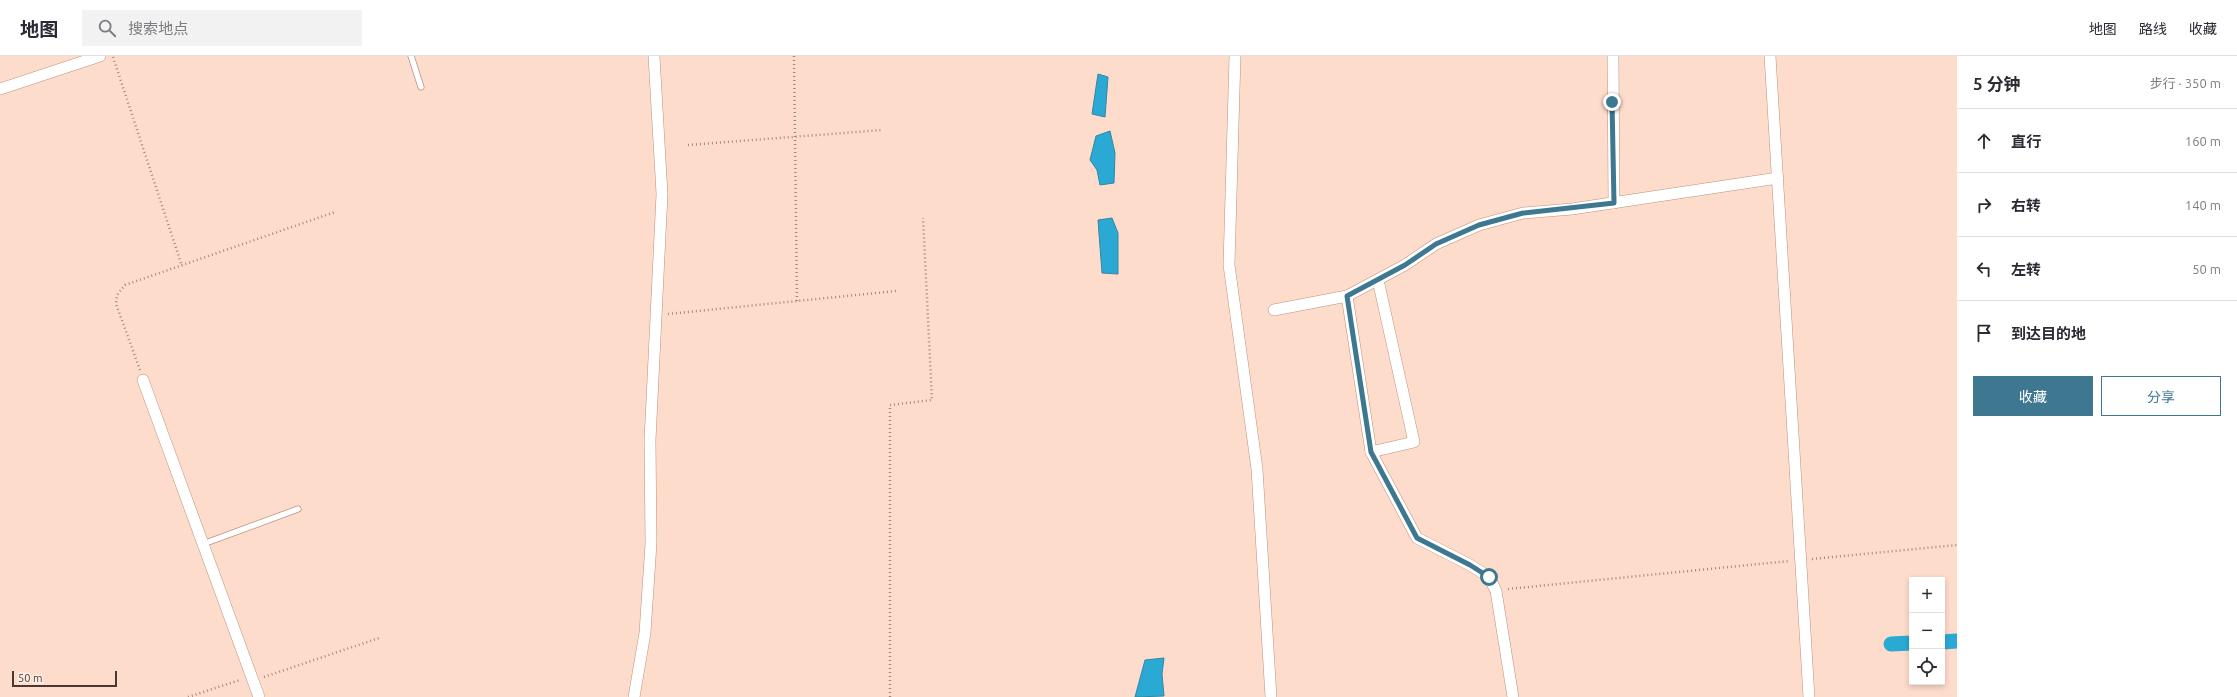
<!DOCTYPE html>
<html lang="zh">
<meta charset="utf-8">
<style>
:root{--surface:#fff;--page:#f2f2f3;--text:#2b2b33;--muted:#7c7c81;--line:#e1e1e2;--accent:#3d7890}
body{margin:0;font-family:Ubuntu,"Noto Sans SC",sans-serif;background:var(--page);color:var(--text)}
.controls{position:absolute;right:12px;bottom:12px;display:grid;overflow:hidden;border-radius:0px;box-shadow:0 2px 6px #0003}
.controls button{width:36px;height:36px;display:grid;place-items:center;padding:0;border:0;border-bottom:1px solid var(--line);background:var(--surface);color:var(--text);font:20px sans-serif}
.scale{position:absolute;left:12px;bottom:10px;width:105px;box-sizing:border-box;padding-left:4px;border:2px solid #493931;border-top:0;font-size:11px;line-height:14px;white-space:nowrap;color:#493931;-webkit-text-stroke:3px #feede5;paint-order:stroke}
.stop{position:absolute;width:12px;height:12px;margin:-9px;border:3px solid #3d7890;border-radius:50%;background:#fff}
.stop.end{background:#3d7890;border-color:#fff;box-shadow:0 1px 4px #0008}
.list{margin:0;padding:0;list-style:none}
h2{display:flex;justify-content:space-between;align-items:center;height:52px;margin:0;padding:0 16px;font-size:17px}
h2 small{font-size:13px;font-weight:400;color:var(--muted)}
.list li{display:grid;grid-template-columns:26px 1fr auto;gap:12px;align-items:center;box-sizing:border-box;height:64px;padding:0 16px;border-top:1px solid var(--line)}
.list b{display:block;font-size:15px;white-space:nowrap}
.list em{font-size:13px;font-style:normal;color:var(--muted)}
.actions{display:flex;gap:8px;padding:12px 16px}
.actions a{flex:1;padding:9px 0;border:1px solid var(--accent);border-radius:0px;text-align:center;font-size:14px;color:var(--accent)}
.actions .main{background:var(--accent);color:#fff}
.icon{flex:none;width:22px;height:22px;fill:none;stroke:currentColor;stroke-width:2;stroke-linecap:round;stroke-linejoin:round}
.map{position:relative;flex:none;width:1957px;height:641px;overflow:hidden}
header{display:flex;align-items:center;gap:24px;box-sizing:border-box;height:56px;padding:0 20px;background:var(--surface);border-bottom:1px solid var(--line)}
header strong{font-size:19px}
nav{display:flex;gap:22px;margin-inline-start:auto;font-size:14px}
.search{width:280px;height:36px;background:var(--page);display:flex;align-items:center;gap:10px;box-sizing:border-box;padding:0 14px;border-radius:0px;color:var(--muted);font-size:15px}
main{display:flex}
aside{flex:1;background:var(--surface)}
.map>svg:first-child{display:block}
.water{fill:#29a9d4;stroke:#3387a3}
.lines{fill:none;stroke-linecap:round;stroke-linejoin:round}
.canal{stroke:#29a9d4;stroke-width:15}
.lane-casing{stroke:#b9927f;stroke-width:7}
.street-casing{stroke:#b9927f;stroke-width:12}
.path{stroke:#a2897d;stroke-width:2.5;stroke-dasharray:1 3;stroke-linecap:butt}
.lane{stroke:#fff;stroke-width:5.5}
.street{stroke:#fff;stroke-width:11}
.route{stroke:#3d7890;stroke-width:5}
</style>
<header>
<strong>地图</strong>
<div class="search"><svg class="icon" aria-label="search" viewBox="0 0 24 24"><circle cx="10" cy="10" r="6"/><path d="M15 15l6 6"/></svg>搜索地点</div>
<nav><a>地图</a><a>路线</a><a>收藏</a></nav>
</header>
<main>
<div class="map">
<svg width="1957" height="641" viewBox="0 0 1957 641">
<rect width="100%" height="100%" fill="#fedccc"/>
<g class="water">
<path d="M1098 18 1108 21 1105 61 1092 58Z"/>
<path d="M1110 75 1115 97 1114 127 1100 129 1097 114 1090 104 1096 80Z"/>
<path d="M1112 162 1118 177V218L1102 217 1098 164Z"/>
<path d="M1164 602 1162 618 1164 640 1135 641 1145 604Z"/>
</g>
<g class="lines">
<g class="canal">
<path d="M1942 586 1957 585"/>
<path d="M1891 588 1912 587"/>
</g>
<defs>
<g id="lane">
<path d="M411 0 421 31"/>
<path d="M203 488 298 453"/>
</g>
<g id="street">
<path d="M1235 0 1229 209 1257 413 1271 641"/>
<path d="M1613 0 1614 147"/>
<path d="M1770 0 1809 641"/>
<path d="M0 33 100 0"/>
<path d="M1347 240 1371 396 1417 482 1470 509 1489 521 1496 535 1513 641"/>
<path d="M1274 254 1347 240 1405 209 1436 188 1479 169 1523 157 1572 153 1778 122"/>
<path d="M143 324 259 641"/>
<path d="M1371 396 1414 386 1378 224"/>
<path d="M634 641 645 577 651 487 650 384 662 138 654 0"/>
</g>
</defs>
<use href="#lane" class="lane-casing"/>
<use href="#street" class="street-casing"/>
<g class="path">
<path d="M794 0 797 245"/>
<path d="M113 1 182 210"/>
<path d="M688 89 882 74"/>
<path d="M668 258 896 235"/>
<path d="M140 314 116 248 117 239 125 229 335 156"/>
<path d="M1812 503 1957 489"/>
<path d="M1508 533 1789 505"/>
<path d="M264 621 379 582"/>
<path d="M188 641 240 624"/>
<path d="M890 641V349L932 344 923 162"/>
</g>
<use href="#lane" class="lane"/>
<use href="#street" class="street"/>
</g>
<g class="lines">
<path class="route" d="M1489 521 1470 509 1417 482 1371 396 1347 240 1405 209 1436 188 1479 169 1523 157 1614 147 1612 46"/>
</g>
</svg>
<div class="controls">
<button>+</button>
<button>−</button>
<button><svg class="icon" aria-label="locate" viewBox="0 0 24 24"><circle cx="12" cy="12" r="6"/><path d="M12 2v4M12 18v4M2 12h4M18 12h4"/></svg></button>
</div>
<div class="scale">50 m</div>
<div class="stop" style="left:1489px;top:521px"></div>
<div class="stop end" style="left:1612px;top:46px"></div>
</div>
<aside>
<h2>5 分钟<small>步行 · 350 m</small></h2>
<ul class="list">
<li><svg class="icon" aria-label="ahead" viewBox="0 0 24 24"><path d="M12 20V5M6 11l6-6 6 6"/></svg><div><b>直行</b></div><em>160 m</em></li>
<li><svg class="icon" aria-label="right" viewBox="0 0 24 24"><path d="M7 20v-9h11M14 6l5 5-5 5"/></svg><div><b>右转</b></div><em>140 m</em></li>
<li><svg class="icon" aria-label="left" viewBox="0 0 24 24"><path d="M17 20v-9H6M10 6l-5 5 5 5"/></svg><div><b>左转</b></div><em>50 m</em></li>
<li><svg class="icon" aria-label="arrive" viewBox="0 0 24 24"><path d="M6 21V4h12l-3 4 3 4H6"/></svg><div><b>到达目的地</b></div></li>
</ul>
<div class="actions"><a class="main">收藏</a><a>分享</a></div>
</aside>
</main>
